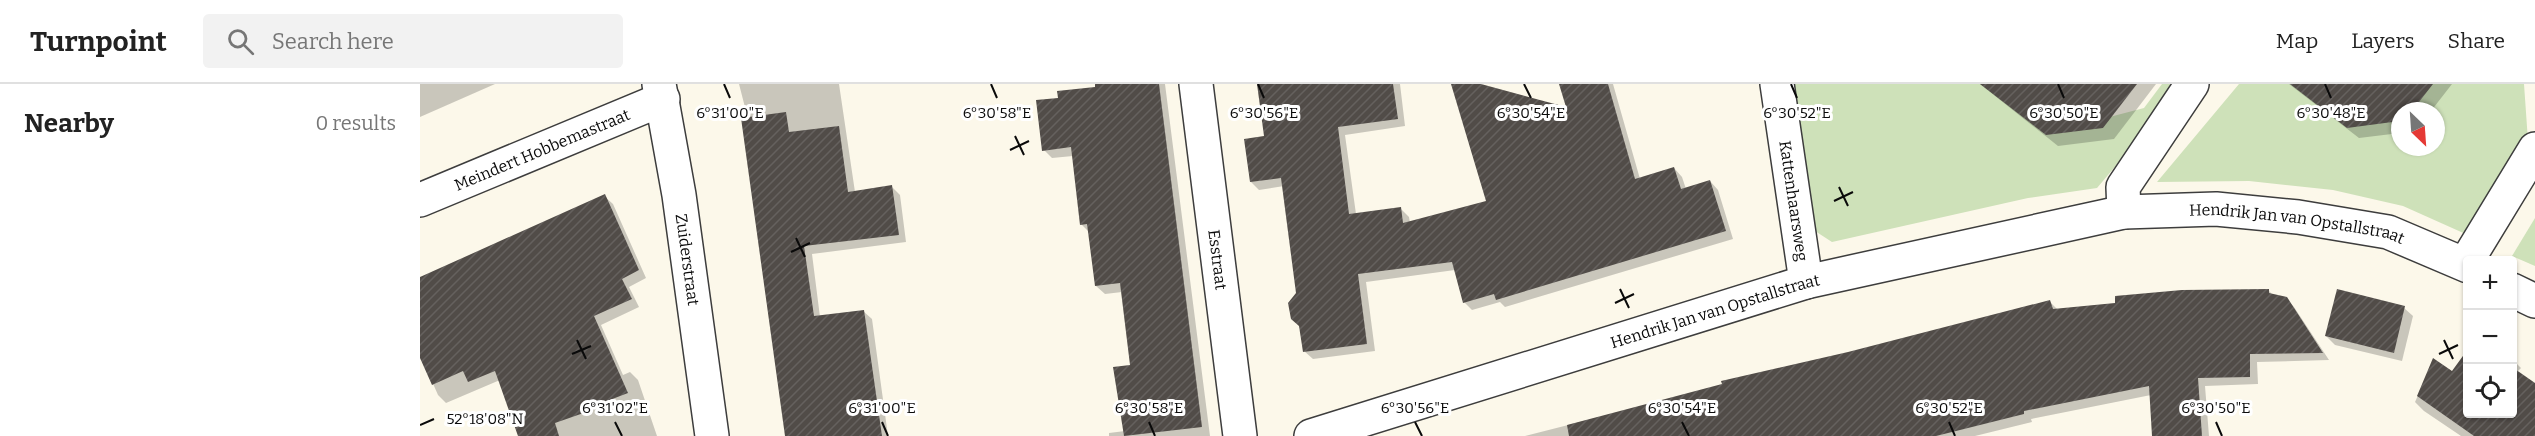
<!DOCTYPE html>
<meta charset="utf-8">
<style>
:root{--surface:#fff;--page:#f2f2f2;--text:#222;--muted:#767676;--line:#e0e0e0}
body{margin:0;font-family:Bitter,serif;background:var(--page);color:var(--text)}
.controls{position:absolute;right:18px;bottom:18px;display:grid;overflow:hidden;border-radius:6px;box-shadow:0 2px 4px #0004}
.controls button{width:54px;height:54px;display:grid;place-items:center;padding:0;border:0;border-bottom:2px solid var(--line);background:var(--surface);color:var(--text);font:30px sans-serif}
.compass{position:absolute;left:1971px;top:18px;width:54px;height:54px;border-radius:50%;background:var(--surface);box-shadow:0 2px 4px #0004;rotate:155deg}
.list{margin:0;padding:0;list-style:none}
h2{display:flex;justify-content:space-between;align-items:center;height:78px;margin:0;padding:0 24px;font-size:26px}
h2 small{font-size:20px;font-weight:400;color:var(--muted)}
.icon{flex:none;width:33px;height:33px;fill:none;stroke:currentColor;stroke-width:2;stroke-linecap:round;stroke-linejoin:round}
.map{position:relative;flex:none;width:2115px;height:352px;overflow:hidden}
header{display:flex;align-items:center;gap:36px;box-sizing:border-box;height:84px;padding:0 30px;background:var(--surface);border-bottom:2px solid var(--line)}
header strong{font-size:28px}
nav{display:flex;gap:33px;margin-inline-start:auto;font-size:21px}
.search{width:420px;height:54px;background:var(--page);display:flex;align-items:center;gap:15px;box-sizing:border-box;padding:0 21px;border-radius:6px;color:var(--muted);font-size:22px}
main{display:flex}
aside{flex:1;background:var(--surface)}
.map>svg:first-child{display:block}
.grass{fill:#cee1b9;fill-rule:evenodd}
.shadow{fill:#0003}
.building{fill:url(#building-hatch)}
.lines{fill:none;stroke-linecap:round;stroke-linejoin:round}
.minor-casing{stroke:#3d3d3d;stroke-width:36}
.minor{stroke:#fff;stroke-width:33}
.ticks{fill:none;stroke:#0a0a0a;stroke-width:2}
.labels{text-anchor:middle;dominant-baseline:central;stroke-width:6;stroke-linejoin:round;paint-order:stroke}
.street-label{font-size:16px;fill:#0a0a0a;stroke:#fff}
.ticks-label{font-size:15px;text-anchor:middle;fill:#0a0a0a;stroke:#fff;stroke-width:6;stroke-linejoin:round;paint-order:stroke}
</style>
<header>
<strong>Turnpoint</strong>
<div class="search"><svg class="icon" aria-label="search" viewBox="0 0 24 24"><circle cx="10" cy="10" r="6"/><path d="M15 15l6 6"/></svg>Search here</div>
<nav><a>Map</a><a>Layers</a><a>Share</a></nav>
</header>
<main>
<aside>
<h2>Nearby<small>0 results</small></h2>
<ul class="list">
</ul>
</aside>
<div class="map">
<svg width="2115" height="352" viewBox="0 0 2115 352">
<defs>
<pattern id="building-hatch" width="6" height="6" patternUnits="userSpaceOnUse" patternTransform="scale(1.5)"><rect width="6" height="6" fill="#514c48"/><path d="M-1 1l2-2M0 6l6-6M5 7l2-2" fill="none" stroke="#65615e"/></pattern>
</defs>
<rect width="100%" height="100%" fill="#fcf8ea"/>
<g class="grass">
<path d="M1374 0H1592L1655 42 1724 24 1742 0H1765L1677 104 1608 114 1412 158 1395 147Z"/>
<path d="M1819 0H2104L2108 57 2059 156 1983 122 1913 106 1829 97 1737 98ZM1980 27H2016V63H1980Z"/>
<path d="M2115 134V182L2092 172Z"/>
</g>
<g class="shadow">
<path d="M0 0H75L0 33Z"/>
<path d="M319 0H419L435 108 472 103 480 111 486 158 392 170 400 233 443 227 452 235 468 352H384L328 35Z"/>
<path d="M676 0H745L790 352H689V349L705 347 712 282 702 208 685 210 676 202 669 148 661 140 653 72 632 74 624 66 640 15 677 5Z"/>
<path d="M839 0H980L985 42 925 51 936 130 981 125 989 133 990 139 1068 118 1032 0H1055L1148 25 1141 0H1193L1220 95 1254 84 1262 93 1266 105 1290 97 1298 106 1313 155 1085 223 1080 218 1052 226 1044 218 1035 186 946 198 955 267 893 275 884 267 864 102 839 106 831 98 846 53Z"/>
<path d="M1560 0H1736L1694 55 1638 62Z"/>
<path d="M1869 0H2032L2011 27H1980V49L1939 54Z"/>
<path d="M184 112 193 120 226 194 209 203 219 223 181 241 203 291 210 288 218 296 237 352H99L80 296 26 319 18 311 0 270V195Z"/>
<path d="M1848 206 1854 212 1866 215 1874 223 1909 276 1837 278 1838 300 1785 302 1789 352H1734L1731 311 1611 335 1612 338 1555 352H1105L1630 218 1638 226Z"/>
<path d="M1984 224 1993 232 1982 277 1915 261 1906 252Z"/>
<path d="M2092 275 2101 284 2097 288 2115 301V352H2041L2004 327 1995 318 2014 276 2032 289 2048 330H2092Z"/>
</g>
<g class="building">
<path d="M675 0H739L782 343 704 352 693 283 710 281 700 199 675 202 667 140 660 141 651 63 622 67 616 16 638 14 637 7 675 3Z"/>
<path d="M837 0H973L978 35 918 43 929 130 981 123 983 139 1066 117 1031 0H1061L1146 23 1139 0H1188L1215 95 1254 83 1261 105 1290 96 1306 147 1076 216 1074 210 1043 219 1032 178 938 190 947 260 883 268 879 242 871 235 868 219 876 209 861 94 830 98 824 55 844 52Z"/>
<path d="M1560 0H1717L1683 44 1626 51Z"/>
<path d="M1870 0H2013L1992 27H1980V37L1927 44Z"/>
<path d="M366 28 369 48 419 42 428 108 472 101 479 151 384 162 394 232 444 226 462 352H365L321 34Z"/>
<path d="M185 110 219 186 202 195 212 215 174 232 208 309 174 322 175 325 135 339 139 352H98L75 287 48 298 43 287 12 301 0 274V193Z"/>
<path d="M1849 205V209L1867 213 1903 269 1830 270V293L1778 294 1782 352H1732L1729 302 1604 327V330L1516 352H1149L1147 341 1302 300 1301 297 1428 268 1630 216 1633 225 1695 219V212L1762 206Z"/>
<path d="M1917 205 1985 222 1974 269 1905 252Z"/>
<path d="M2048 265V330H2092V283L2115 299V352H2054L1997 312 2013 274 2032 287Z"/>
</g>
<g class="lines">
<defs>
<g id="minor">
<path id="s1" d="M239 0 259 111 292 352"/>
<path id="s2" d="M776 0 820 352"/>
<path id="s3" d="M1357 0 1386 198"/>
<path id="s4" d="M0 116 243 15"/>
<path d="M1704 128 1703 103 1772 0"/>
<path d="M2045 180 2115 65"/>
<path d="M2092 206 2115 217"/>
<path id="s5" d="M891 352 1386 198 1704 128 1796 125 1878 133 1968 148 2048 182"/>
</g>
</defs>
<use href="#minor" class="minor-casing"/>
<use href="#minor" class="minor"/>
</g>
<path class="ticks" d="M304 0 310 14M571 0 577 14M838 0 844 14M1104 0 1111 14M1371 0 1377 14M1638 0 1644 14M1905 0 1911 14M595 52 604 71M590 66 609 57M1419 103 1428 122M1414 117 1433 108M376 154 385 173M371 168 390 159M1200 205 1209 224M1195 219 1214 210M157 256 166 275M2024 256 2033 275M152 270 171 262M2019 270 2038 261M195 338 202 352M462 338 468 352M729 338 735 352M995 338 1002 352M1262 338 1269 352M1529 338 1535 352M1796 338 1802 352M0 341 14 335"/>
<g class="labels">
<g class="street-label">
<text stroke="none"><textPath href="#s4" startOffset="132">Meindert Hobbemastraat</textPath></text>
<text stroke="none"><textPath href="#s3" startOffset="118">Kattenhaarsweg</textPath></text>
<text stroke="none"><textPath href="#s5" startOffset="1018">Hendrik Jan van Opstallstraat</textPath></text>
<text stroke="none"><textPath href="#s1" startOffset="178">Zuiderstraat</textPath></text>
<text stroke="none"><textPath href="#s2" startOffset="177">Esstraat</textPath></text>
<text stroke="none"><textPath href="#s5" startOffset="423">Hendrik Jan van Opstallstraat</textPath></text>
</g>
</g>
<g class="ticks-label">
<text x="310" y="34">6°31'00"E</text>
<text x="577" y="34">6°30'58"E</text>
<text x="844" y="34">6°30'56"E</text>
<text x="1111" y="34">6°30'54"E</text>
<text x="1377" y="34">6°30'52"E</text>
<text x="1644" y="34">6°30'50"E</text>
<text x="1911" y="34">6°30'48"E</text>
<text x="195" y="329">6°31'02"E</text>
<text x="462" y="329">6°31'00"E</text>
<text x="729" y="329">6°30'58"E</text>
<text x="995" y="329">6°30'56"E</text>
<text x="1262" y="329">6°30'54"E</text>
<text x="1529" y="329">6°30'52"E</text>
<text x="1796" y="329">6°30'50"E</text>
<text x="65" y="340">52°18'08"N</text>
</g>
</svg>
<div class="controls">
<button>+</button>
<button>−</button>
<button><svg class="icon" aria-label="locate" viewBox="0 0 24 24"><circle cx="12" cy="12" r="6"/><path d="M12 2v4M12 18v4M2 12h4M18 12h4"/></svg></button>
</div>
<svg class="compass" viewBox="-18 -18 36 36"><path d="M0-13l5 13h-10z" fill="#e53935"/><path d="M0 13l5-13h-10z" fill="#767676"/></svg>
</div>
</main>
